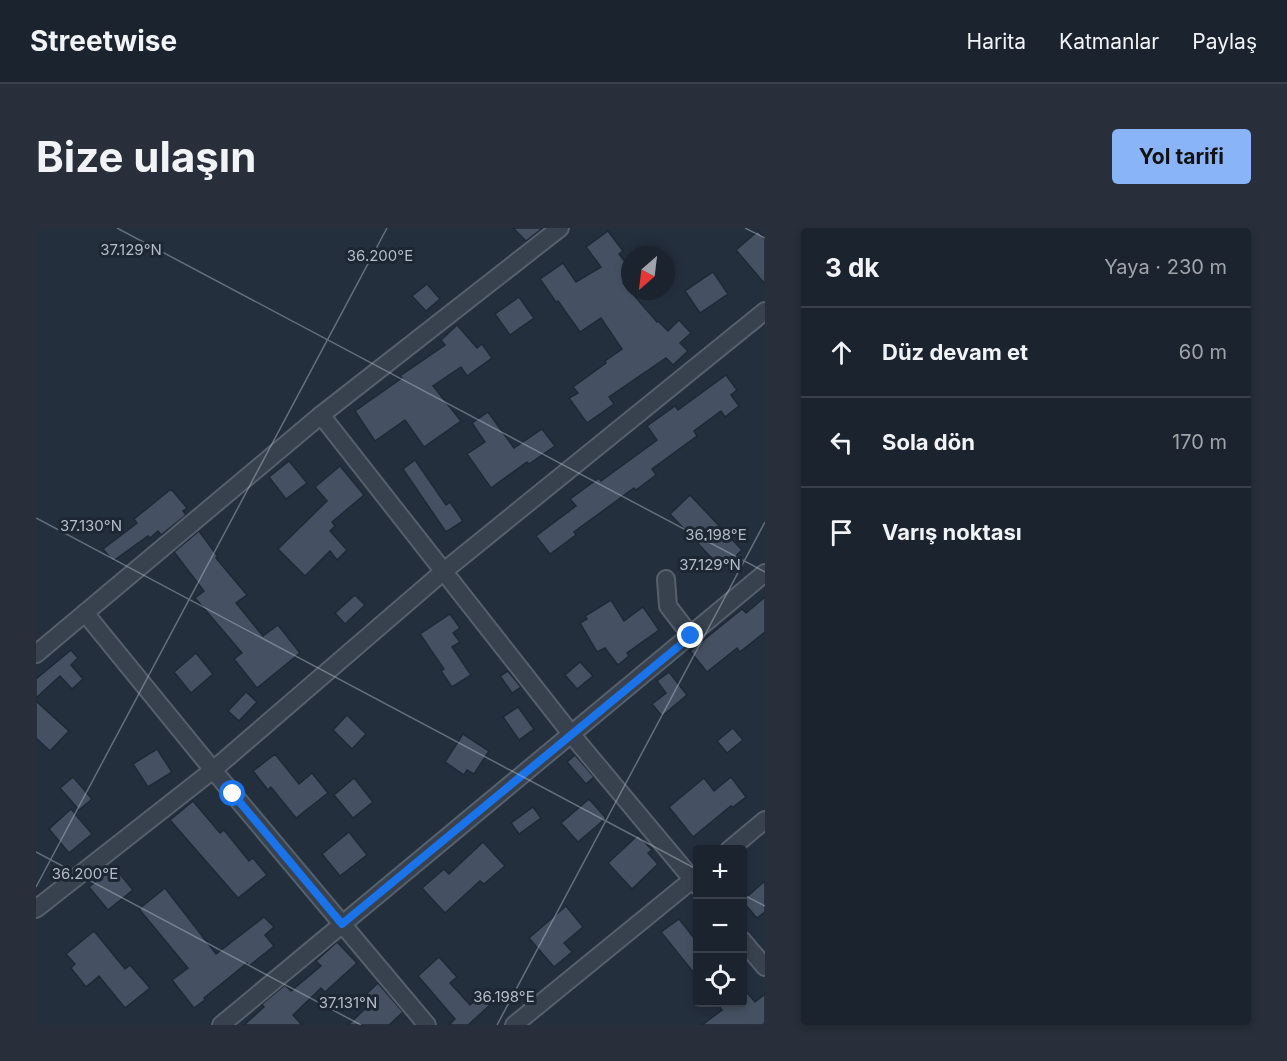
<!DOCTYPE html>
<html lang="tr">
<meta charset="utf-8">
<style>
:root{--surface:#1b232e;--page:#282f3a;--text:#f1f3f6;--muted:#a0a4aa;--line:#39404a;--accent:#8ab4f8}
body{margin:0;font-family:Inter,sans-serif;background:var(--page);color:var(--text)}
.controls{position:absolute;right:18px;bottom:18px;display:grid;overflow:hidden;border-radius:6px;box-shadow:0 3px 9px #0003}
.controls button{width:54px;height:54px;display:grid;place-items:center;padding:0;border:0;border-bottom:2px solid var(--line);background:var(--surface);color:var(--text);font:30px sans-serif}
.compass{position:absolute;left:585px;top:18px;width:54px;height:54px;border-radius:50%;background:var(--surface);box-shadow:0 3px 9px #0003;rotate:208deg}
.stop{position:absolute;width:18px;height:18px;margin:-14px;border:4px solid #1a73e8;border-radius:50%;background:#fff}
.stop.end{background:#1a73e8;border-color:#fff;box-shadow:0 2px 6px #0008}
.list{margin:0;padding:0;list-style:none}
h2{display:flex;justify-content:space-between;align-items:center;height:78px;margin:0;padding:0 24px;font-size:26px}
h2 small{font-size:20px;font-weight:400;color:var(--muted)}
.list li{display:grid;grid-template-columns:39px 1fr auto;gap:18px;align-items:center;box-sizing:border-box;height:90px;padding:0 24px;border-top:2px solid var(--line)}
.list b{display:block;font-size:22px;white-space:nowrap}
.list em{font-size:20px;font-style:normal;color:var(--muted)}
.icon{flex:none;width:33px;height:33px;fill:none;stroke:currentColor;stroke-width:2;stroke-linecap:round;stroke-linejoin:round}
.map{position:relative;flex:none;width:729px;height:797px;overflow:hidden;border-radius:6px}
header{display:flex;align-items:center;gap:36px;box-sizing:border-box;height:84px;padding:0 30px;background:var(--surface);border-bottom:2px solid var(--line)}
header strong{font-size:28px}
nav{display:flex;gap:33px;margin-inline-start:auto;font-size:21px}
.intro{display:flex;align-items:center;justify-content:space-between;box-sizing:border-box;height:144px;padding:0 36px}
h1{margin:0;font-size:42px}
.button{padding:15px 27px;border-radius:6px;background:var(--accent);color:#111;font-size:21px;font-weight:700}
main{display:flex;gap:36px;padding:0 36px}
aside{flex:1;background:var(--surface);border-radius:6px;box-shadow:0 3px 9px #0003}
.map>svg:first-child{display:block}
.building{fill:#455162;stroke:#1f2835;stroke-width:1.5}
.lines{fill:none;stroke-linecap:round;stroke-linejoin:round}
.minor-casing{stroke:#565f6c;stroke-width:20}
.minor{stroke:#38414e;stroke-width:16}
.route{stroke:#1a73e8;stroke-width:8}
.ticks{fill:none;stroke:#b4bcc9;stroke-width:1.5;stroke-opacity:0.45}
.ticks-label{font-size:15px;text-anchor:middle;fill:#b4bcc9;stroke:#1d2633;stroke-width:6;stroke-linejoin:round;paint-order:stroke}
</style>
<header>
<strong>Streetwise</strong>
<nav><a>Harita</a><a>Katmanlar</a><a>Paylaş</a></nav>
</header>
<div class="intro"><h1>Bize ulaşın</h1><a class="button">Yol tarifi</a></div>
<main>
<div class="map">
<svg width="729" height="797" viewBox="0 0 729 797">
<rect width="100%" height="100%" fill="#242f3e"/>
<g class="building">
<path d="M477 0H507L490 13Z"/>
<path d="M572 3 587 23 583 26 594 40V50L587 55 621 94 622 93 632 103 643 92 655 105 644 115 652 123 637 137 630 130 573 169 578 176 551 195 533 170 542 165 537 159 570 135 569 133 586 121 565 90 544 104 522 73 520 74 504 51 527 35 540 54 565 39 550 19Z"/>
<path d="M722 3 729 11V56L700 22Z"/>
<path d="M677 44 692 66 664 85 649 63Z"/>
<path d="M391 56 404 71 390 83 376 68Z"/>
<path d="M483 69 498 90 474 107 459 86Z"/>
<path d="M421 97 441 120 446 116 456 130 431 148 425 139 397 158 425 193 388 219 369 192 339 213 319 183 366 150 364 148 409 117 405 112Z"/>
<path d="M690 147 701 162 695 167 703 178 689 189 685 183 658 203 661 208 616 241 620 247 600 262 598 260 538 304 540 307 514 326 500 308 540 278 534 271 563 250 565 253 621 212 611 198 639 178 642 182Z"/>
<path d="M452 184 478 220 506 201 519 218 493 236 491 234 455 260 431 226 449 214 436 195Z"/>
<path d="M379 232 410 277 414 274 427 293 410 304 367 241Z"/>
<path d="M253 233 271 255 250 271 233 249Z"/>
<path d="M304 238 328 267 296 294 299 298 294 303 311 322 301 332 294 323 269 348 242 321 291 273 279 259Z"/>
<path d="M135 261 151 280 147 283 150 287 125 307 122 303 114 310 112 308 77 333 67 321 101 295 98 291Z"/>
<path d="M654 267 706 322 686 341 634 286Z"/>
<path d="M163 303 182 329 180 330 211 367 200 375 227 408 242 397 264 425 221 460 198 431 206 425 159 370 168 363 138 324Z"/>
<path d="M319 367 329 377 309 396 299 385Z"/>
<path d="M729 369V404L704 424 701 420 671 444 654 423 706 381 710 385Z"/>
<path d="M575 372 588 393 607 379 623 402 591 425 593 428 582 437 569 420 561 424 544 395 551 391 549 388Z"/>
<path d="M414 386 424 400 417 405 424 414 416 419 435 447 416 459 405 443 408 441 384 406Z"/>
<path d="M35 422 42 430 35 437 47 451 36 461 24 448 0 470V451Z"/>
<path d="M160 425 177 446 155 465 138 444Z"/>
<path d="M544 434 557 448 541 461 529 447Z"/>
<path d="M472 443 485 459 476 465 464 448Z"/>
<path d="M633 444 651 467 626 488 616 476 630 465 621 453Z"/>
<path d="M210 464 221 474 203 493 192 483Z"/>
<path d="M0 473 33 503 14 523 0 510Z"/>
<path d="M482 479 498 501 483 512 467 489Z"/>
<path d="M311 487 330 506 316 521 297 502Z"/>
<path d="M697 500 707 512 691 525 681 513Z"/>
<path d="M427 506 453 523 438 546 431 542 428 547 409 534Z"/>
<path d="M121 521 136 544 112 559 97 536Z"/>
<path d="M239 526 263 556 276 545 292 565 260 590 235 559 232 562 217 543Z"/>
<path d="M539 527 558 549 550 556 531 534Z"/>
<path d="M37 549 56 571 43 582 24 560Z"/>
<path d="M695 549 710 569 697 579 695 578 657 609 633 579 668 550 678 563Z"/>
<path d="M318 550 337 574 317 590 298 567Z"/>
<path d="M553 571 570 590 542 614 525 595Z"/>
<path d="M157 573 184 605 188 602 213 633 217 630 231 647 202 670 134 592Z"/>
<path d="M497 579 505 590 483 606 475 595Z"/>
<path d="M35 581 56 606 33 625 13 601Z"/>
<path d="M313 604 331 627 304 648 286 626Z"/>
<path d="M602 607 616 622 612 625 622 636 596 661 572 635Z"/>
<path d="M447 614 469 638 448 656 444 653 409 685 386 660 408 641 413 646Z"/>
<path d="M78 639 97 662 72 682 53 659Z"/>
<path d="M729 653V684L721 690 706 673Z"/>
<path d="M129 660 180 726 228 689 238 699 229 707 238 718 213 738 211 735 168 770 169 772 158 780 136 752 152 740 103 681Z"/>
<path d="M530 678 547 699 528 715 536 724 518 739 493 710Z"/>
<path d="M643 691 662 715V750L625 704Z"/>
<path d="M58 703 89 741 94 737 114 760 89 780 63 748 50 759 35 740 39 736 30 726Z"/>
<path d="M301 714 321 735 289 764 285 760 257 787 266 797H208L228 779 226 776 249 757 255 763 285 738 280 733Z"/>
<path d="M403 729 421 749 414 755 434 777 445 767 454 777 432 797H413L419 791 382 748Z"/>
<path d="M342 755 367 784 353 797H312L331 779 324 772Z"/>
<path d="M706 759 719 774 729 766V797H666L686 782 680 774H706Z"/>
</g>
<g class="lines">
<defs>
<g id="minor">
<path d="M524 0 285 187 536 507 662 658"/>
<path d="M630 351 632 378 655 408"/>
<path d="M49 385 177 542 391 797"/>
<path d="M0 426 285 187"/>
<path d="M693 622 729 592"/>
<path d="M0 681 177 542 408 343 729 83"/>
<path d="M706 712 729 739"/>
<path d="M185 797 729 345"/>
<path d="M478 797 662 647"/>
</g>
</defs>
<use href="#minor" class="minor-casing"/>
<use href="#minor" class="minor"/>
</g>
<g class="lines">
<path class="route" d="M197 566 306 696 655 408"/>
</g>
<path class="ticks" d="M81 0 729 344M709 0 729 10M0 290 662 642M0 624 325 797M0 659 351 0M706 666 729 678M461 797 729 294"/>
<g class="ticks-label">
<text x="95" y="27">37.129°N</text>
<text x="344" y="33">36.200°E</text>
<text x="55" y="303">37.130°N</text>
<text x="680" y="312">36.198°E</text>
<text x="674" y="342">37.129°N</text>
<text x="49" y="651">36.200°E</text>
<text x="468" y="774">36.198°E</text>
<text x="312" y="780">37.131°N</text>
</g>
</svg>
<div class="controls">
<button>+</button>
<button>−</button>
<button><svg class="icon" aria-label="locate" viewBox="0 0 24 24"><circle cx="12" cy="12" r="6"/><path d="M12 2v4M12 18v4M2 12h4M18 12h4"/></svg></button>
</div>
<svg class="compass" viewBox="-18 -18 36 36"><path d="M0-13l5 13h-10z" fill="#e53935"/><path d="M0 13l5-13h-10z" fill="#a0a4aa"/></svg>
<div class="stop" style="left:197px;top:566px"></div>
<div class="stop end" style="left:655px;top:408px"></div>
</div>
<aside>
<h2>3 dk<small>Yaya · 230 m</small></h2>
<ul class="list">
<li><svg class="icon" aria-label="ahead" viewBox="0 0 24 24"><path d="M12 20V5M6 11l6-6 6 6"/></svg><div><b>Düz devam et</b></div><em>60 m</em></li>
<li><svg class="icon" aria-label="left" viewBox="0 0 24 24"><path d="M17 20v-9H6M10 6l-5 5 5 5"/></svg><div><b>Sola dön</b></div><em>170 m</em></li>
<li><svg class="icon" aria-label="arrive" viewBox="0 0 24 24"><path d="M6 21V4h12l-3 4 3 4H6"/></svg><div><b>Varış noktası</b></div></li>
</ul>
</aside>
</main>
